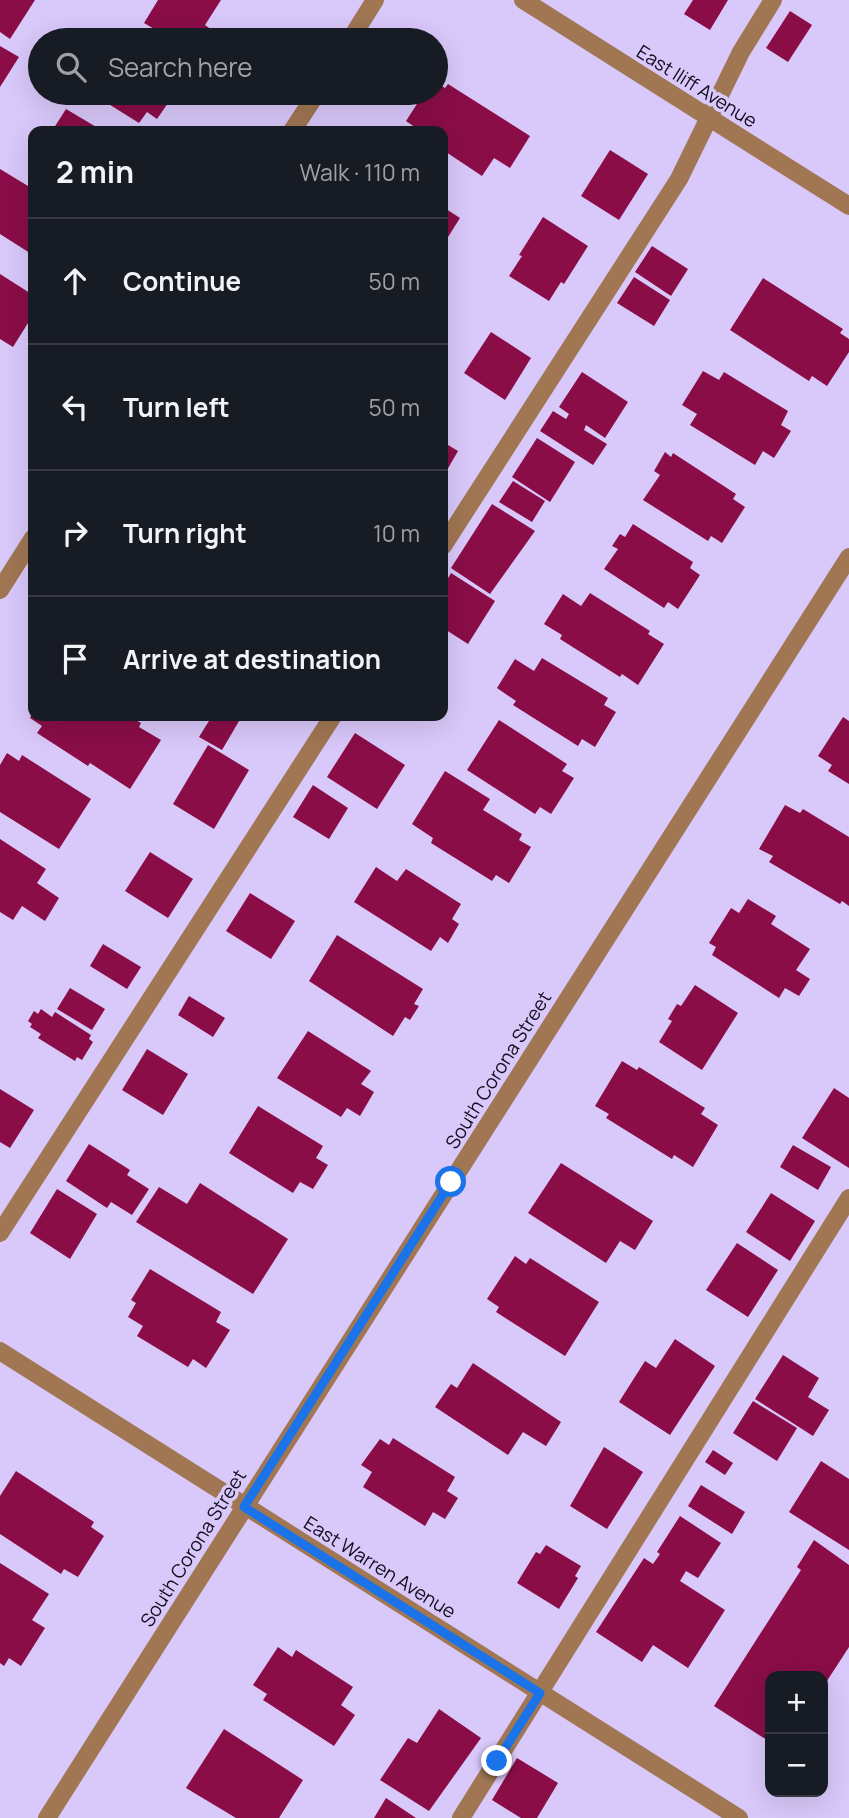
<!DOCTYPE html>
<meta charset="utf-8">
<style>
:root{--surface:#171b24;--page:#20242c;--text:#f1f3f6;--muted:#9ea1a6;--line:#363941}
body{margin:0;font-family:Manrope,sans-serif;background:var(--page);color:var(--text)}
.controls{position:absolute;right:21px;bottom:21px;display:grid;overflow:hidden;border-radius:14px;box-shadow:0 7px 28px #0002}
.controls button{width:63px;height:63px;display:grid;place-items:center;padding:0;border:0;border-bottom:2px solid var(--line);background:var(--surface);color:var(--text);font:35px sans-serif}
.stop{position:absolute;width:21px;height:21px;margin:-16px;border:5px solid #1a73e8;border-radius:50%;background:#fff}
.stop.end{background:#1a73e8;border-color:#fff;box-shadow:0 2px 7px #0008}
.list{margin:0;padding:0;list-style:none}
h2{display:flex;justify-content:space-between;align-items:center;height:91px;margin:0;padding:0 28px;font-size:30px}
h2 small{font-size:23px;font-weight:400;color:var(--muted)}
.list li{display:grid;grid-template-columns:46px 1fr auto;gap:21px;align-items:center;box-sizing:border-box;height:126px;padding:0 28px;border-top:2px solid var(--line)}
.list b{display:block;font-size:26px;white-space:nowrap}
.list em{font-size:23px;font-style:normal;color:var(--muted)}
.icon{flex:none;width:38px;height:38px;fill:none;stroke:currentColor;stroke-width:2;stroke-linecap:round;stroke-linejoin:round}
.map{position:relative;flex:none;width:849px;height:1818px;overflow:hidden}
.search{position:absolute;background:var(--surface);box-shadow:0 7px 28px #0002;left:28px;top:28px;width:420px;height:77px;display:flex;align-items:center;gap:18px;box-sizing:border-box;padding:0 24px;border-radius:38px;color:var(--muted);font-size:26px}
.panel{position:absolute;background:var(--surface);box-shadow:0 7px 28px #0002;left:28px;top:126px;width:420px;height:595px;border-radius:14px}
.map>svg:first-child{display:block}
.building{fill:#8a0d48}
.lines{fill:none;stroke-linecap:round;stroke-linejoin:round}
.service{stroke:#a07653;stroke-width:18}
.minor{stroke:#a07653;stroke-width:18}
.tertiary{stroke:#a07653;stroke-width:18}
.route{stroke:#1a73e8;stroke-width:9}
.labels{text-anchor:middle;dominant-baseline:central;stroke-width:7;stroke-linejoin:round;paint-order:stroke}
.street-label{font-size:19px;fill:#130d1e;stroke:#d9c8fa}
</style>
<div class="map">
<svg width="849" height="1818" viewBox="0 0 849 1818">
<rect width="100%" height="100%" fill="#d9c8fa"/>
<g class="building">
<path d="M0 0H35L10 39 0 32Z"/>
<path d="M158 0H221L205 25 212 30 206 40H173L144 23Z"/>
<path d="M693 0H728L710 30 684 14Z"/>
<path d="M790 11 812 25 788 62 766 48Z"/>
<path d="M0 46 19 57 0 87Z"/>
<path d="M436 82 445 88 448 84 530 136 510 168 494 158 482 176 443 150V131H418L419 130 406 121 424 93H436Z"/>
<path d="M91 93H175L157 119 147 112 139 123Z"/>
<path d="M66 109 103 131H52Z"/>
<path d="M610 150 648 174 619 220 581 196Z"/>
<path d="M0 169 33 189V255L0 234Z"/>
<path d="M443 207 460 218 443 245Z"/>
<path d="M543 217 588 246 564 284 561 282 549 301 509 276 522 256 519 255Z"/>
<path d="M652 246 688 269 671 296 635 272Z"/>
<path d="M0 274 33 295V315L13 347 0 339Z"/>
<path d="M634 277 670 300 654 326 617 303Z"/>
<path d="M763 278 843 329 840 333 849 339V352L827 386 812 376 809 381 730 330Z"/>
<path d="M491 332 531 358 505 400 464 373Z"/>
<path d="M703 371 719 380 724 372 788 411 781 425 791 431 774 458 763 451 755 465 690 425 697 414 682 405Z"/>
<path d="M582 372 628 402 605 438 586 425 584 430 607 444 593 465 540 431 553 411 566 419 569 414 559 407Z"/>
<path d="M537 438 575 462 550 502 512 477Z"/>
<path d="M443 442 458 451 443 477Z"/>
<path d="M665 452 671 457 673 453 736 494 733 499 745 507 722 543 711 536 708 541 643 500 660 475 654 471Z"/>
<path d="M513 481 545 501 532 522 499 502Z"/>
<path d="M492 504 535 531 490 594 451 568Z"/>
<path d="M633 524 693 562 690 568 700 575 678 609 668 602 664 608 604 569 618 549 612 546 620 534 625 537Z"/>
<path d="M451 573 495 601 468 644 443 628V587Z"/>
<path d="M590 593 650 631 648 634 664 644 638 685 622 674 620 677 560 639 562 635 544 624 563 594 581 606Z"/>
<path d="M542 658 608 698 604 705 616 712 595 747 582 739 578 746 513 705 516 701 497 688 515 659 534 671Z"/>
<path d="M31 716H129L141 723 139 727 161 740 130 789 90 763 88 766 37 733 42 726 30 718Z"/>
<path d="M212 716H242L222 750 199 737Z"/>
<path d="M843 717 849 721V784L828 771 832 765 818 756Z"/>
<path d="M499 720 567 764 562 771 574 778 551 814 540 807 535 814 467 770Z"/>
<path d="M355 733 405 765 377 809 327 777Z"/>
<path d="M208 745 249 770 214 829 173 804Z"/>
<path d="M7 753 19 761 22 755 91 799 59 849 0 812V765Z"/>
<path d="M445 771 490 799 483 810 522 834 519 840 531 847 509 883 496 875 492 881 431 843 433 838 412 824Z"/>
<path d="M313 785 348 808 329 839 293 817Z"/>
<path d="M785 805 800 813 803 809 849 837V906L842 901 840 904 769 862 773 856 759 849Z"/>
<path d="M0 839 46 869 37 883 59 898 45 921 22 906 13 920 0 912Z"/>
<path d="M150 852 193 879 168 918 125 891Z"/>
<path d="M376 867 397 881 406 869 461 904 452 919 459 924 448 943 440 937 431 951 354 902Z"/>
<path d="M250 893 295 921 271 959 226 931Z"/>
<path d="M748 899 776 916 771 924 810 949 796 970 810 979 799 996 785 988 779 998 712 955 716 947 709 943 731 908 739 913Z"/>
<path d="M337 935 423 989 414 1004 419 1006 410 1020 405 1017 393 1036 309 981Z"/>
<path d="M103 944 141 967 127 989 90 966Z"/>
<path d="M695 985 738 1013 702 1070 659 1042 672 1021 668 1019 677 1004 681 1006Z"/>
<path d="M70 988 105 1009 92 1030 57 1009Z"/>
<path d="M189 996 225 1018 213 1037 178 1015Z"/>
<path d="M41 1009 52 1017 55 1012 91 1035 89 1039 93 1042 82 1060 77 1057 75 1061 38 1038 41 1034 30 1027 32 1024 28 1021 34 1011 38 1014Z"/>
<path d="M308 1031 371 1071 361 1084 374 1092 360 1116 347 1108 341 1117 277 1078Z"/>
<path d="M147 1049 188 1074 163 1115 122 1090Z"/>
<path d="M622 1061 637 1070 639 1067 705 1108 701 1114 718 1125 693 1167 674 1155 672 1159 606 1118 609 1114 595 1106Z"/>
<path d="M834 1088 849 1098V1168L802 1138Z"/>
<path d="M0 1089 34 1110 10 1148 0 1142Z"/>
<path d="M258 1106 323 1146 316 1158 328 1165 313 1189 300 1182 293 1193 229 1153Z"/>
<path d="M89 1144 130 1170 127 1175 149 1189 132 1215 111 1202 107 1208 66 1181Z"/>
<path d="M793 1145 831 1167 818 1190 780 1167Z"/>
<path d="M561 1163 653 1221 635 1250 620 1241 606 1263 528 1213Z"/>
<path d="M200 1183 288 1239 253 1294 136 1222 159 1187 187 1204Z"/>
<path d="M57 1189 97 1214 70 1259 30 1233Z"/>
<path d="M771 1193 815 1221 790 1261 746 1232Z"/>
<path d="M737 1243 778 1270 748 1317 706 1290Z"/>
<path d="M515 1256 526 1264 530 1258 599 1302 565 1356 496 1312 499 1307 487 1299Z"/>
<path d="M150 1269 221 1312 216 1322 230 1330 206 1368 193 1359 188 1367 137 1336 143 1326 128 1317 136 1303 131 1300Z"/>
<path d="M675 1339 715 1366 670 1435 619 1402 645 1361 656 1368Z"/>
<path d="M783 1355 819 1378 808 1397 829 1410 813 1436 755 1399Z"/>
<path d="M473 1363 561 1422 546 1446 523 1432 508 1455 435 1407 451 1384 457 1388Z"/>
<path d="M753 1401 797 1428 777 1461 733 1433Z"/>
<path d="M393 1438 455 1477 447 1491 458 1498 445 1519 433 1512 425 1526 363 1487 372 1472 361 1465 380 1439 389 1445Z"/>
<path d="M604 1447 643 1472 607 1529 570 1506Z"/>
<path d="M713 1450 733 1463 725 1475 705 1462Z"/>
<path d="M821 1461 849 1479V1550L789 1512Z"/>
<path d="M16 1471 94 1522 91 1527 104 1536 78 1577 64 1569 61 1574 0 1534V1496Z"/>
<path d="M701 1485 745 1512 732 1534 688 1506Z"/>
<path d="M680 1516 721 1543 698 1578 686 1571 680 1581 725 1610 688 1668 653 1645 642 1662 596 1632 644 1558 653 1564 660 1554 657 1552Z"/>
<path d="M814 1540 849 1565V1647L823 1687V1676H770V1742L714 1706 801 1570 797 1567Z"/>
<path d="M546 1545 581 1566 575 1576 578 1578 559 1609 517 1583 536 1552 540 1554Z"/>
<path d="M0 1563 49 1594 32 1620 45 1628 21 1666 9 1658 4 1666 0 1663Z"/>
<path d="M278 1647 292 1657 296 1650 353 1687 341 1705 355 1715 334 1746 263 1700 267 1694 253 1685Z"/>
<path d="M439 1709 481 1738 429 1811 380 1780 408 1738 417 1743Z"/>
<path d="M224 1729 303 1780 279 1818H236L186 1788Z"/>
<path d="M517 1758 558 1783 537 1818H521L492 1800Z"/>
<path d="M386 1798 416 1818H374Z"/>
</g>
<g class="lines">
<g class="service">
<path d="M443 546 679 179 741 52 773 0"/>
<path d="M0 1233 333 716"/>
<path d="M461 1818 849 1198"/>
</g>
<g class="minor">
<path d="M0 1351 739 1818"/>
<path d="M47 1818 849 557"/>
</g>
<g class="tertiary">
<path d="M523 0 849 206"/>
<path d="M350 40 375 0"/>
<path d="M292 131 317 93"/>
<path d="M0 590 33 538"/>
</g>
</g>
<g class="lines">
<path class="route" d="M451 1182 244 1507 540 1693 497 1761"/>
</g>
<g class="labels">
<g class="street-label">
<text transform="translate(697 86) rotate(32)">East Iliff Avenue</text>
<text transform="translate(498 1070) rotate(-58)">South Corona Street</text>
<text transform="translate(193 1548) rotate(-58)">South Corona Street</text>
<text transform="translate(380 1567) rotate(32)">East Warren Avenue</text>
</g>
</g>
</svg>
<div class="controls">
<button>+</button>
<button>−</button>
</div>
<div class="stop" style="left:451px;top:1182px"></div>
<div class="stop end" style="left:497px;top:1761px"></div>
<div class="search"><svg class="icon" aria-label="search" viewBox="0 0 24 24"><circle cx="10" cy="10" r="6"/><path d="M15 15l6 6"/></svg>Search here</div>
<section class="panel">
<h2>2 min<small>Walk · 110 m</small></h2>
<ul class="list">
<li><svg class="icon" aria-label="ahead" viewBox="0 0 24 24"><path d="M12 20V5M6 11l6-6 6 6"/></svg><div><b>Continue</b></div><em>50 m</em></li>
<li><svg class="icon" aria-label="left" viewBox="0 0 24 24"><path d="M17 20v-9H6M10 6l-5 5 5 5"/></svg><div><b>Turn left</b></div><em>50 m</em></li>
<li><svg class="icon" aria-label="right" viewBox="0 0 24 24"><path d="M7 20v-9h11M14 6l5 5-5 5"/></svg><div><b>Turn right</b></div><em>10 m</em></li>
<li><svg class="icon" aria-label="arrive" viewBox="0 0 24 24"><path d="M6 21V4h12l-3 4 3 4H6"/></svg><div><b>Arrive at destination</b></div></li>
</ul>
</section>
</div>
